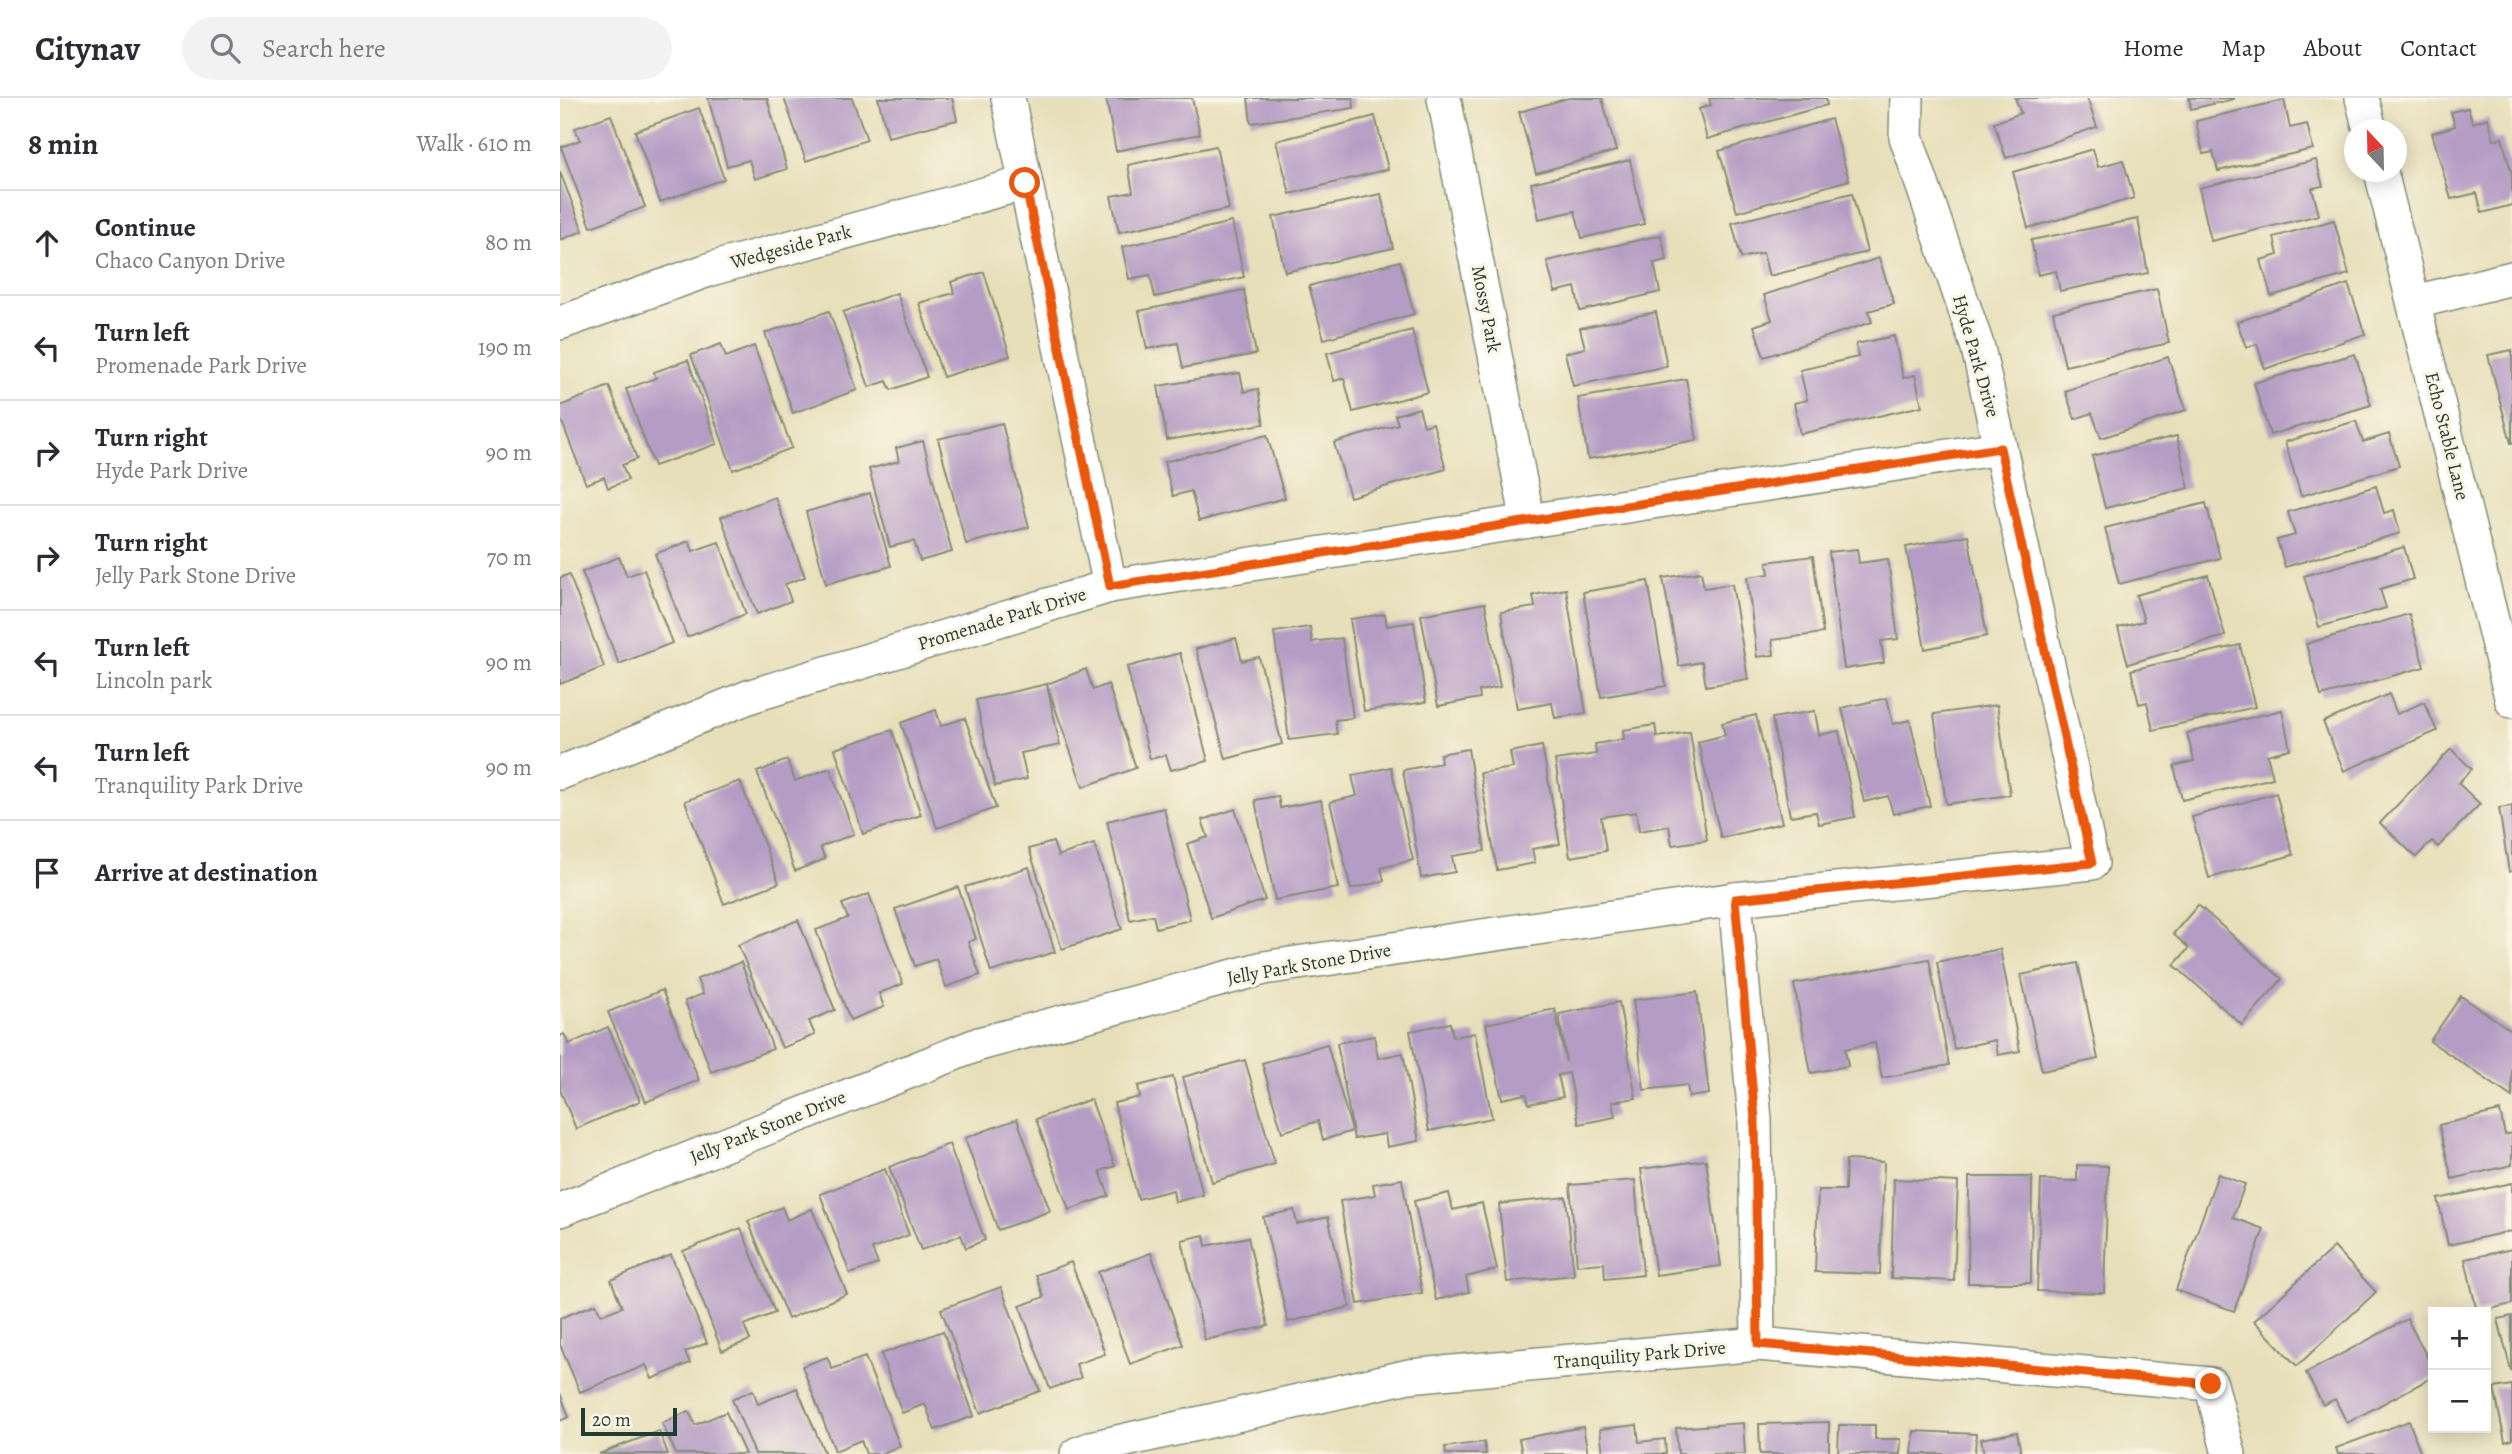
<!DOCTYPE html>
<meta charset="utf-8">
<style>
:root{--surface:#fff;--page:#f2f2f3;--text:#2b2b33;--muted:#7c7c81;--line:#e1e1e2}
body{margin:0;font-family:Alegreya,serif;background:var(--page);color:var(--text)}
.controls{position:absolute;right:21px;bottom:21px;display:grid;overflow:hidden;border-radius:0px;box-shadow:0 4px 18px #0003}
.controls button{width:63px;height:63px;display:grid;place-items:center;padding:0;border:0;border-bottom:2px solid var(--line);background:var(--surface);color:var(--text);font:35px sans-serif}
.compass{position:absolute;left:1784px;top:21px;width:63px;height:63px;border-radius:50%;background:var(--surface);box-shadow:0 4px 18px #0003;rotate:338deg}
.scale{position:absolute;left:21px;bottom:18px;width:96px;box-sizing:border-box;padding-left:7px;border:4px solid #1f3d34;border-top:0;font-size:19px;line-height:24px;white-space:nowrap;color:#1f3d34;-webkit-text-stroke:5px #fcf5e5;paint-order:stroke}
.stop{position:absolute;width:21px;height:21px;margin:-16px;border:5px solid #ea580c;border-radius:50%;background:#fff}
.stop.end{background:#ea580c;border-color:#fff;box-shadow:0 2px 7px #0008}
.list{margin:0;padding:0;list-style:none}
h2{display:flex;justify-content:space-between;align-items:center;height:91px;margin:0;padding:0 28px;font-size:30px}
h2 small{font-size:23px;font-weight:400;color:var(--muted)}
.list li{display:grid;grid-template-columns:46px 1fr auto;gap:21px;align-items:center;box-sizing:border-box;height:105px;padding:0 28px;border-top:2px solid var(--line)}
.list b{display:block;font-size:26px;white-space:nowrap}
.list p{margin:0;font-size:23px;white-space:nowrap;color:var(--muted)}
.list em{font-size:23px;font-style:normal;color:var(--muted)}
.icon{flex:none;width:38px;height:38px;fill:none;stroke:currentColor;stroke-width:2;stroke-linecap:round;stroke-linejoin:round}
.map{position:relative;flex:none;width:1952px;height:1356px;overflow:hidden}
header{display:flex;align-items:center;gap:42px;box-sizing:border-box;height:98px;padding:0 35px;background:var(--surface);border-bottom:2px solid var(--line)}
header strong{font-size:33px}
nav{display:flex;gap:38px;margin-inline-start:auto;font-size:24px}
.search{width:490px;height:63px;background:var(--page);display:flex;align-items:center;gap:18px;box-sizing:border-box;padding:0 24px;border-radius:38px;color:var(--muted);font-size:26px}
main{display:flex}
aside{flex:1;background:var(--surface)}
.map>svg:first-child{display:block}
.building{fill:#b59cc4}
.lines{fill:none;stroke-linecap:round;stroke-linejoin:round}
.minor-casing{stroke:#838e77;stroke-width:36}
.minor{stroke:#fff;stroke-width:33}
.route{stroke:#ea580c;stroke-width:9}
.labels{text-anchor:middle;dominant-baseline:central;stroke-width:6;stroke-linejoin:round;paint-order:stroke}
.street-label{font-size:19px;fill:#1f3d34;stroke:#fcf5e5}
</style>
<header>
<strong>Citynav</strong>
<div class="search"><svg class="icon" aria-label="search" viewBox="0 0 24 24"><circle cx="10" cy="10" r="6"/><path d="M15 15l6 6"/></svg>Search here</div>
<nav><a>Home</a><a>Map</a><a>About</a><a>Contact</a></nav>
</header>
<main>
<aside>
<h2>8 min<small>Walk · 610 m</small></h2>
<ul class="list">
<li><svg class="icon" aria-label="ahead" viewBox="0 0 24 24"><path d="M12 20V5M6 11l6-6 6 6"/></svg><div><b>Continue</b><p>Chaco Canyon Drive</p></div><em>80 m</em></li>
<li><svg class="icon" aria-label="left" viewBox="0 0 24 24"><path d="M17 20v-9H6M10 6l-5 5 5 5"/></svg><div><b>Turn left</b><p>Promenade Park Drive</p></div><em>190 m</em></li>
<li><svg class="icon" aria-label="right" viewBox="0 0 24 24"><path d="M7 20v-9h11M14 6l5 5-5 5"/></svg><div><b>Turn right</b><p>Hyde Park Drive</p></div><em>90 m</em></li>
<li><svg class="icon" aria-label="right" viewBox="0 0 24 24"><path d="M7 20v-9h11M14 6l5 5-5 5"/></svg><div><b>Turn right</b><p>Jelly Park Stone Drive</p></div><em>70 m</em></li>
<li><svg class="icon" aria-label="left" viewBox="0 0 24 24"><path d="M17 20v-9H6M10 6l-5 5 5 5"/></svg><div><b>Turn left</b><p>Lincoln park</p></div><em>90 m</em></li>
<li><svg class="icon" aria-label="left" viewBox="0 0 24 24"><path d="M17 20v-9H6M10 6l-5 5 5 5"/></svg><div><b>Turn left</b><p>Tranquility Park Drive</p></div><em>90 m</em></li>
<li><svg class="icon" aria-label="arrive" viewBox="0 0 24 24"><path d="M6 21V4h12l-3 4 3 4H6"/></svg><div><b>Arrive at destination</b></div></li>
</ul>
</aside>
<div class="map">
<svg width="1952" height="1356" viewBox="0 0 1952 1356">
<rect width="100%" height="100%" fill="#fcf5e5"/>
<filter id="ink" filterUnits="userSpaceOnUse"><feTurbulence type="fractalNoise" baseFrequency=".0143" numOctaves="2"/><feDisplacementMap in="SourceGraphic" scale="14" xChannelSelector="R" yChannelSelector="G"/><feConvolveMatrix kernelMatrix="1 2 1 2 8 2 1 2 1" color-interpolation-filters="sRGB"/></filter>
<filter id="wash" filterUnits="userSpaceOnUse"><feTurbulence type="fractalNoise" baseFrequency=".00686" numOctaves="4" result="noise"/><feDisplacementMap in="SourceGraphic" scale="28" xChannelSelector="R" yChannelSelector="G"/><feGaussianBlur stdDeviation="1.57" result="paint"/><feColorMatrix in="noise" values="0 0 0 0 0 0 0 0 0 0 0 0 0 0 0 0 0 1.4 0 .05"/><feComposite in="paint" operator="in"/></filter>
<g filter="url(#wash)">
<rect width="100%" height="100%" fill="#e7dfba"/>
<g id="blocks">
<g class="building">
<path d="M148 0H207L227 71 195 81 189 62 167 68Z"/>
<path d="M224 0H292L307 42 246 63Z"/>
<path d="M318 0H392L397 22 328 39Z"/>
<path d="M546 0H632L640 36 556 53Z"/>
<path d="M688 0H793L794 10 691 25Z"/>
<path d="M1009 0H1042L1056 53 976 75 959 14Z"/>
<path d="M1149 0H1266L1267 7 1147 41 1139 11 1151 7Z"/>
<path d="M1455 0H1527L1537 29 1446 60 1434 25 1461 15Z"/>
<path d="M1629 0H1674V1L1631 11Z"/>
<path d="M1724 2 1730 30 1747 26 1753 51 1658 73 1653 54 1643 56 1636 23Z"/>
<path d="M139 10 164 81 100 104 75 33Z"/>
<path d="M1908 10 1913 25 1928 20 1934 42 1942 40 1952 77V107L1922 115 1917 95 1891 101 1872 35 1895 28 1891 14Z"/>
<path d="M51 17 85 109 31 129 1 49 20 42 15 30Z"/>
<path d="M815 18 828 71 730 96 716 43Z"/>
<path d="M1271 21 1289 82 1177 114 1159 53Z"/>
<path d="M656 48 669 111 559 134 551 98 573 94 568 67Z"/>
<path d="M1533 51 1538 69 1563 62 1574 100 1468 130 1453 74Z"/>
<path d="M1070 62 1084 126 1022 140 1015 113 979 121 971 85Z"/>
<path d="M1756 62 1763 88 1752 90 1759 117 1651 143 1639 90Z"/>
<path d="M0 74 23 133 0 142Z"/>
<path d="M1292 95 1307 154 1209 178 1203 155 1181 160 1172 125Z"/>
<path d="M821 96 833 150 725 174 713 119Z"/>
<path d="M1578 121 1588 175 1500 193 1496 173 1478 177 1471 142Z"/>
<path d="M1774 122 1789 176 1711 198 1701 162 1718 157 1714 139Z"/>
<path d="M672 124 684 179 595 199 590 177 569 181 562 149Z"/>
<path d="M1101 137 1107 162 1094 165 1100 194 1020 213 1015 189 995 194 987 163Z"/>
<path d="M1319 160 1334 206 1308 213 1312 224 1204 259 1194 228 1212 222 1204 197Z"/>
<path d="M840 163 854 216 764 241 749 188Z"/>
<path d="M424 174 450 258 383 279 359 205 394 195 391 184Z"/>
<path d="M1788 186 1805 236 1705 271 1697 246 1686 249 1677 224Z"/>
<path d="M1597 191 1609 245 1505 268 1493 214Z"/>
<path d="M684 192 696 256 623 270 618 245 587 251 579 213Z"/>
<path d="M337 195 367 279 331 292 327 283 309 289 283 214Z"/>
<path d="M269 213 297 292 233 315 205 235Z"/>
<path d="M1096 214 1107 268 1013 288 1005 255 1025 250 1020 230Z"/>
<path d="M852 232 868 294 793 314 784 280 774 283 767 255Z"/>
<path d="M1334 238 1343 280 1355 277 1362 308 1240 336 1234 305 1247 302 1240 272 1298 259 1296 246Z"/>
<path d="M161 246 166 259 194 248 232 350 173 372 131 257Z"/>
<path d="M1952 252V345H1951L1928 257Z"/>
<path d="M1795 256 1811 307 1710 337 1694 285Z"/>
<path d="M1608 259 1626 312 1541 340 1532 315 1515 321 1505 293Z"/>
<path d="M128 262 157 346 94 368 66 291 96 280 94 274Z"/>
<path d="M680 275 684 294 698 291 704 326 607 342 598 288Z"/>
<path d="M1126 281 1137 342 1028 361 1018 300Z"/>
<path d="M49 288 77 361 62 367 68 382 48 390 44 379 26 386 0 319V308Z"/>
<path d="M859 310 864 328 873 325 886 371 790 399 774 345 838 326 835 317Z"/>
<path d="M1796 323 1803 344 1829 336 1839 368 1741 398 1725 344Z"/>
<path d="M442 325 469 429 406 446 378 341Z"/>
<path d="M707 337 725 400 639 423 631 393 613 398 604 364Z"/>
<path d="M1617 338 1629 390 1545 410 1532 358Z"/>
<path d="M363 343 392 454 360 463 354 443 330 449 309 371 339 363 336 350Z"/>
<path d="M1816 388 1824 415 1834 412 1840 435 1725 469 1717 442 1735 437 1728 414Z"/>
<path d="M310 395 331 468 266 486 246 414Z"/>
<path d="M215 399 245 479 225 486 231 503 197 516 161 419Z"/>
<path d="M1646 405 1660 460 1559 486 1545 430Z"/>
<path d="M1408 437 1427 538 1365 551 1346 449Z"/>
<path d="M129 443 133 453 159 444 186 516 127 539 95 456Z"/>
<path d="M1844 449 1853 481 1820 491 1826 510 1759 529 1744 478Z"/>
<path d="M1297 451 1299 465 1328 461 1338 541 1321 543 1324 565 1284 571 1269 454Z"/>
<path d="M1253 458 1263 535 1212 542 1214 557 1197 559 1187 479 1209 476 1207 464Z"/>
<path d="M59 459 67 478 84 472 112 545 59 566 22 474Z"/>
<path d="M1141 474 1144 490 1172 486 1188 581 1146 588 1142 564 1119 568 1103 480Z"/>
<path d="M9 476 44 569 0 586V480Z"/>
<path d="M1648 477 1665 538 1568 566 1558 530 1584 523 1576 497Z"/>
<path d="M1088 483 1106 588 1041 599 1023 494Z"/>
<path d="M1006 491 1026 615 995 620 992 605 957 611 941 514 975 509 973 497Z"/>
<path d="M925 505 940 589 919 593 920 600 878 608 861 517Z"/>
<path d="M825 516 827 528 854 524 866 604 804 613 790 521Z"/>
<path d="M1849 516 1864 569 1761 598 1746 546Z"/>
<path d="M750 529 752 544 782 540 793 620 775 622 777 636 729 642 714 534Z"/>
<path d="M676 540 682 563 699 559 722 646 666 661 636 551Z"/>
<path d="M1680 547 1695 609 1593 632 1587 604 1579 606 1571 572Z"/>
<path d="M620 555 648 663 611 672 606 657 590 661 567 569Z"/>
<path d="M526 571 533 592 548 586 576 670 523 689 487 587 500 647 461 655 467 681 435 688 416 602 487 586Z"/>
<path d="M1829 596 1837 616 1864 604 1877 633 1784 673 1763 624Z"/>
<path d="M1327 600 1333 626 1350 622 1370 708 1333 716 1328 698 1304 704 1282 610Z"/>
<path d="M1437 607 1450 697 1386 706 1374 616Z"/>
<path d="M376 612 381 628 405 620 436 710 377 730 341 625Z"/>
<path d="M1722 612 1730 651 1707 657 1713 680 1622 702 1614 668 1634 663 1627 635Z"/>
<path d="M1255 613 1259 637 1279 633 1295 719 1259 726 1256 714 1230 718 1212 620Z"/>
<path d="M1196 617 1222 725 1161 740 1138 644 1165 637 1162 625Z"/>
<path d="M1095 627 1097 639 1130 634 1147 742 1112 747 1109 728 1079 733 1076 714 1041 719 1046 753 1010 759 995 662 1036 656 1035 646 1064 641 1063 632Z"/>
<path d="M332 632 361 717 303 736 275 651Z"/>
<path d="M982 648 1000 746 972 751 975 765 937 772 920 675 953 670 950 654Z"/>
<path d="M908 651 925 753 892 758 895 774 861 780 843 672 881 665 880 656Z"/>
<path d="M1891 651 1912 671 1898 685 1920 706 1878 749 1872 743 1856 759 1820 725Z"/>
<path d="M227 662 235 683 270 670 294 736 260 749 265 761 235 773 197 674Z"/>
<path d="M831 669 853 762 821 770 824 783 791 791 770 704 797 698 792 678Z"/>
<path d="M180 683 219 785 164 806 125 703Z"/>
<path d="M1716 695 1733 757 1649 780 1632 719Z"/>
<path d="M718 698 720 710 761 702 778 790 715 802 695 702Z"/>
<path d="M1952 708V773L1949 774 1939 710Z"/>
<path d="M604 710 630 822 596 830 593 817 570 822 547 723Z"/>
<path d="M675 711 705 802 651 820 627 746 648 739 642 722Z"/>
<path d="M493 744 498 758 534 746 562 831 502 851 469 751Z"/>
<path d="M469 769 495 854 431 874 405 789Z"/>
<path d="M398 789 416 841 408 844 420 877 386 889 376 861 355 868 335 811Z"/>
<path d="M309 796 343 886 319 895 324 909 290 922 256 832 288 820 282 806Z"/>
<path d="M1638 807 1722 881 1682 927 1614 867 1629 850 1613 836Z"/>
<path d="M238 822 275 912 249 923 255 937 222 950 178 847Z"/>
<path d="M1440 851 1460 953 1438 957 1435 942 1394 951 1377 864Z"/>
<path d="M1369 861 1389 967 1322 980 1315 945 1285 951 1288 968 1251 975 1234 886Z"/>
<path d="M181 864 213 951 151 974 125 903 143 896 137 881Z"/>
<path d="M1518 865 1538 961 1482 973 1461 877Z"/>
<path d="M102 892 139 982 86 1004 48 914Z"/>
<path d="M1137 894 1149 996 1129 999 1127 987 1084 992 1073 902Z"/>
<path d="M1901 898 1952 933V999L1870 943Z"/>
<path d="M1059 904 1076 1000 1052 1004 1055 1019 1019 1026 1009 975 998 977 1003 999 969 1006 966 996 942 1001 926 926 995 911 1006 964 999 916Z"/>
<path d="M890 925 893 939 915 935 932 1020 869 1033 850 933Z"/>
<path d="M48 929 80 1003 16 1031 0 992V938L4 936 9 946Z"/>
<path d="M814 938 818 960 843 955 859 1043 827 1049 825 1036 794 1041 777 945Z"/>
<path d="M767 946 792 1033 763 1042 758 1023 722 1034 702 965Z"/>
<path d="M685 962 715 1066 652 1084 623 979Z"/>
<path d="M613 979 643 1097 615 1104 613 1092 578 1101 554 1005 580 999 578 988Z"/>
<path d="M531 1001 555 1068 540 1073 549 1098 509 1112 476 1021Z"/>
<path d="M1940 1013 1945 1037 1952 1035V1067L1892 1081 1879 1027Z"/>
<path d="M457 1021 490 1113 438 1132 405 1040Z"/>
<path d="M389 1046 425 1142 406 1150 401 1137 361 1152 329 1069Z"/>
<path d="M1146 1062 1161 1168 1096 1177 1081 1071Z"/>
<path d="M1286 1062 1324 1064 1320 1176 1255 1174 1258 1092H1285Z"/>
<path d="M1517 1067 1548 1068 1544 1195 1477 1193 1481 1082 1517 1083Z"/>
<path d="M325 1071 349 1137 312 1151 318 1166 290 1176 260 1096Z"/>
<path d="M1658 1076 1685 1086 1673 1120 1704 1131 1674 1213 1616 1192Z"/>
<path d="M1409 1079H1472L1471 1185H1408Z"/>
<path d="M842 1081 862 1195 798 1206 780 1103 815 1097 813 1086Z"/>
<path d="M1334 1081 1398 1084 1394 1183 1331 1180Z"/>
<path d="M1075 1082 1083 1177 1045 1181 1044 1165 1017 1167 1010 1087Z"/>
<path d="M1952 1085V1133L1888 1147 1878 1101Z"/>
<path d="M889 1095 893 1112 922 1105 937 1171 906 1179 909 1194 876 1202 854 1103Z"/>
<path d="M1006 1099 1014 1177 947 1184 939 1106Z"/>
<path d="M222 1109 227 1122 252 1111 287 1196 228 1221 188 1123Z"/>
<path d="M734 1112 737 1126 768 1119 790 1209 728 1224 703 1119Z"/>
<path d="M181 1130 215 1215 184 1227 190 1242 162 1253 123 1153Z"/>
<path d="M644 1137 646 1148 688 1139 708 1228 645 1242 622 1142Z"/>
<path d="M1774 1149 1816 1194 1737 1268 1694 1223Z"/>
<path d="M1952 1151V1206L1917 1214 1905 1161Z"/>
<path d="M591 1155 623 1247 570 1266 538 1174Z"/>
<path d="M111 1157 147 1245 125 1254 130 1265 92 1281 86 1267 20 1294 0 1247V1220L36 1206 41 1217 62 1209 51 1182Z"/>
<path d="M511 1164 545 1256 516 1266 521 1280 490 1291 460 1208 484 1199 476 1177Z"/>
<path d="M441 1189 480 1293 420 1315 381 1211Z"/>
<path d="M1952 1218V1273H1951L1938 1221Z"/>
<path d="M1847 1221 1873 1270V1279L1787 1325 1775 1301 1763 1307 1746 1275Z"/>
<path d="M383 1233 414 1318 375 1332 365 1306 342 1315 321 1256Z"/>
<path d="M267 1259 272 1271 305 1259 340 1348 320 1356H306L301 1342 275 1353 242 1268Z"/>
<path d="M1952 1287V1342L1945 1344 1934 1290Z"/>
<path d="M237 1290 265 1356H195L172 1301 193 1292 198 1306Z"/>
<path d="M0 1295 9 1319 0 1323Z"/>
<path d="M129 1313 135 1327 166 1314 185 1356H116L102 1325Z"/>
<path d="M1849 1323 1861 1356H1778L1776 1350Z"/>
<path d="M1269 1324V1356H1200L1199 1326Z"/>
<path d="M1183 1325 1185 1356H1118L1116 1330Z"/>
<path d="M1077 1327 1079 1344 1105 1341 1106 1356H1043L1040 1331Z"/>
<path d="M1279 1327H1315V1341H1341L1340 1356H1278Z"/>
<path d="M1023 1329 1028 1356H962L959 1341Z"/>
<path d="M99 1333 108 1356H39Z"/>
<path d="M1354 1333 1416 1336 1415 1356H1352Z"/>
<path d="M1457 1334 1461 1356H1424L1421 1341Z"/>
<path d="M924 1344 926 1356H886L885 1349Z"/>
</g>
</g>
</g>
<g filter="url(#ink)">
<use href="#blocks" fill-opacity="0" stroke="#838e77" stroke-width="2"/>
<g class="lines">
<defs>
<g id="minor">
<path d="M448 0 550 488"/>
<path d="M884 0 968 423"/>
<path d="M1802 0 1810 32"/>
<path d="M1821 74 1952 603"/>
<path d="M1855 204 1952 180"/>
<path d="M0 225 154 170 465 85"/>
<path d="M0 675 191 598 550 488 1440 350"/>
<path d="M1175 801 1195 1021 1198 1246"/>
<path d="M0 1112 419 946 704 870 1175 801 1532 765 1418 250 1346 39 1347 0"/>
<path d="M517 1356 535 1349 849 1278 1198 1246 1651 1286 1669 1356"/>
</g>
</defs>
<use href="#minor" class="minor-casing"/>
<use href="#minor" class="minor"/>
</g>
</g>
<g class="lines" filter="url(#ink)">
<path class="route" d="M465 85 550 488 1440 350 1532 765 1175 801 1195 1021 1198 1246 1651 1286"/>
</g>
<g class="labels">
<g class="street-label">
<text transform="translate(231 149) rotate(-15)">Wedgeside Park</text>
<text transform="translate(926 211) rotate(79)">Mossy Park</text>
<text transform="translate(1416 258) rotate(74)">Hyde Park Drive</text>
<text transform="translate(1887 338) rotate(76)">Echo Stable Lane</text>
<text transform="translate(442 521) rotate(-17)">Promenade Park Drive</text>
<text transform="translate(749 866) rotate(-10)">Jelly Park Stone Drive</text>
<text transform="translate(208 1029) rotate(-22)">Jelly Park Stone Drive</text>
<text transform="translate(1080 1257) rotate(-5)">Tranquility Park Drive</text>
</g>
</g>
</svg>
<div class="controls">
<button>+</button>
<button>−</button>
</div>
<svg class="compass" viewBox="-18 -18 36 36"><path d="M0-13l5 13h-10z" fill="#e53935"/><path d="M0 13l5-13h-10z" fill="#7c7c81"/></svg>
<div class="scale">20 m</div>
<div class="stop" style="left:465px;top:85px"></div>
<div class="stop end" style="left:1651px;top:1286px"></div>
</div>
</main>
